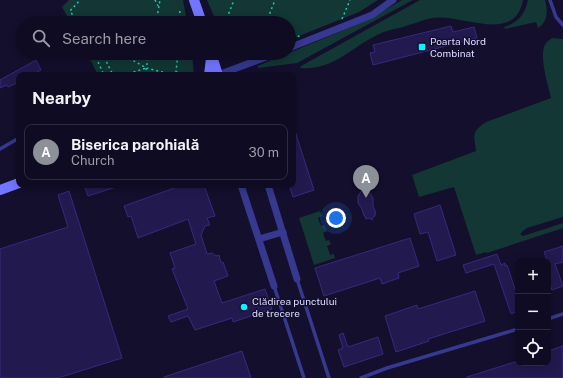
<!DOCTYPE html>
<meta charset="utf-8">
<style>
:root{--surface:#0e0b22;--page:#17142a;--text:#f1f3f6;--muted:#9b9ba5;--line:#2e2b40;--accent:#8c9099}
body{margin:0;font-family:"Public Sans",sans-serif;background:var(--page);color:var(--text)}
.controls{position:absolute;right:12px;bottom:12px;display:grid;overflow:hidden;border-radius:8px;box-shadow:0 2px 10px #0003}
.controls button{width:36px;height:36px;display:grid;place-items:center;padding:0;border:0;border-bottom:1px solid var(--line);background:var(--surface);color:var(--text);font:20px sans-serif}
.you{position:absolute;left:336px;top:218px;width:14px;height:14px;margin:-10px;border:3px solid #fff;border-radius:50%;background:#1a73e8;box-shadow:0 0 0 6px #1a73e833}
.badge{display:grid;place-items:center;width:26px;height:26px;border-radius:50%;background:var(--accent);color:#fff;font-size:13px;font-weight:700}
.pin{position:absolute;translate:-50% -33px;filter:drop-shadow(0 1px 2px #0008)}
.pin::after{content:'';position:absolute;top:21px;width:14px;height:12px;background:inherit;clip-path:polygon(0 0,100% 0,50% 100%)}
.list{margin:0;padding:0;list-style:none}
h2{display:flex;justify-content:space-between;align-items:center;height:52px;margin:0;padding:0 16px;font-size:17px}
h2 small{font-size:13px;font-weight:400;color:var(--muted)}
.list li{display:grid;grid-template-columns:26px 1fr auto;gap:12px;align-items:center;box-sizing:border-box;height:56px;margin:0 8px 8px;padding:0 8px;border:1px solid var(--line);border-radius:8px}
.list b{display:block;font-size:15px;white-space:nowrap}
.list p{margin:0;font-size:13px;white-space:nowrap;color:var(--muted)}
.list em{font-size:13px;font-style:normal;color:var(--muted)}
.icon{flex:none;width:22px;height:22px;fill:none;stroke:currentColor;stroke-width:2;stroke-linecap:round;stroke-linejoin:round}
.map{position:relative;flex:none;width:563px;height:378px;overflow:hidden}
.search{position:absolute;background:var(--surface);box-shadow:0 2px 10px #0003;left:16px;top:16px;width:280px;height:44px;display:flex;align-items:center;gap:10px;box-sizing:border-box;padding:0 14px;border-radius:22px;color:var(--muted);font-size:15px}
.panel{position:absolute;background:var(--surface);box-shadow:0 2px 10px #0003;left:16px;top:72px;width:280px;height:116px;border-radius:8px}
.map>svg:first-child{display:block}
.green{fill:#123734}
.building{fill:#221a4f;stroke:#362a7d}
.lines{fill:none;stroke-linecap:round;stroke-linejoin:round}
.path{stroke:#26c8b5;stroke-width:1.5;stroke-dasharray:2 3;stroke-linecap:butt}
.lane{stroke:#37388f;stroke-width:3.5}
.street{stroke:#37388f;stroke-width:7}
.secondary{stroke:#7276ff;stroke-width:10}
.poi-dot{fill:#07f3ff;stroke:#130f2d;stroke-width:1.5}
.labels{text-anchor:middle;dominant-baseline:central;stroke-width:3;stroke-linejoin:round;paint-order:stroke}
.poi-label{font-size:10px;fill:#dddbff;stroke:#130f2d;text-anchor:start}
</style>
<div class="map">
<svg width="563" height="378" viewBox="0 0 563 378">
<rect width="100%" height="100%" fill="#130f2d"/>
<g class="green">
<path d="M69 0H183L187 23H71L62 7Z"/>
<path d="M207 0H378L359 12 289 40V23H217Z"/>
<path d="M402 0H413L297 63 258 68V66L260 65 368 20Z"/>
<path d="M420 0H523C515 45 461 13 432 18 423 20 413 24 403 27 394 29 385 31 377 35 351 48 332 71 300 68L301 66Z"/>
<path d="M528 0H545C548 10 548 22 538 28L536 22 505 29 504 27C518 23 525 14 528 0Z"/>
<path d="M552 38 563 39V217L527 228 523 231 520 234 523 236 563 223V228L487 253 486 252 476 255 454 187 419 197 412 175 476 151C474 134 471 132 486 122L551 98C548 84 540 61 544 47 545 43 549 40 552 38Z"/>
<path d="M87 53H192L194 75H98Z"/>
<path d="M320 211 322 216 318 218 321 226 324 225 327 231 323 233 326 241 329 240 331 244 327 246 330 255 334 254 335 258 314 265 299 218Z"/>
</g>
<g class="building">
<path d="M451 26 453 32 474 27 477 38 373 65 370 53 375 52 373 45Z"/>
<path d="M36 60 41 70 31 75H19V82L8 87 7 85 0 88V80Z"/>
<path d="M294 128 314 190 293 197 289 185H293V155L296 154 293 145V129Z"/>
<path d="M84 185H119V186L88 196Z"/>
<path d="M176 185H204L215 216 207 218 210 225 205 226 201 235 207 254 212 253 216 256 219 255 221 263 223 262 228 276 214 281 222 303 265 289 272 309 233 322 232 318 195 330 188 316 171 322 168 316 188 309 172 269 175 268 170 253 196 244 188 219 138 238 131 216 128 217 124 206 177 187Z"/>
<path d="M362 190H366L370 193 373 198V206L376 213H375V216L373 217 372 220 369 218 366 219 365 216H364L362 209 358 203V196Z"/>
<path d="M69 191 122 358 58 378H0V249L68 227 58 195Z"/>
<path d="M440 205 456 255 437 261 428 232 420 234 414 214Z"/>
<path d="M410 238 419 266 398 273 399 278 382 284 380 278 324 296 315 268Z"/>
<path d="M563 246V262L555 264 563 286 552 290 548 278V273L551 272 544 252Z"/>
<path d="M497 254 501 265 505 263V266L507 265 518 298V311L511 314 494 264 466 273 463 265Z"/>
<path d="M475 291 485 321 428 339 429 341 396 352 385 316 417 305 418 309Z"/>
<path d="M343 333 348 347 378 337 383 354 344 367 338 350 343 348 339 335Z"/>
<path d="M563 346V378H467V377L518 361V363H548V351Z"/>
<path d="M242 351 251 378H164V377Z"/>
</g>
<g class="lines">
<g class="path">
<path d="M155 0 158 6"/>
<path d="M267 19 274 23"/>
<path d="M342 19 350 0"/>
<path d="M78 23 70 11 80 0"/>
<path d="M156 23 160 0"/>
<path d="M179 23 180 10"/>
<path d="M225 23 234 0"/>
<path d="M266 23 275 0"/>
<path d="M289 31 300 37"/>
<path d="M94 53 104 75"/>
<path d="M102 53 113 75"/>
<path d="M115 53 136 62 146 68 171 74 176 72 178 53"/>
<path d="M134 53 136 62"/>
<path d="M176 72 183 75"/>
<path d="M124 75 146 68"/>
<path d="M145 75 149 53"/>
</g>
<g class="lane">
<path d="M550 0 556 17 563 25"/>
<path d="M0 149 19 138"/>
<path d="M297 279 329 378"/>
<path d="M274 286 304 378"/>
<path d="M548 319 563 314"/>
<path d="M361 378 387 368 518 329"/>
</g>
<g class="street">
<path d="M289 48 372 15 393 0"/>
<path d="M218 75 277 53"/>
<path d="M241 185 274 286"/>
<path d="M268 185 297 279"/>
<path d="M259 239 283 232"/>
</g>
<g class="secondary">
<path d="M194 0 202 23"/>
<path d="M211 53 218 75"/>
<path d="M209 75 211 58"/>
<path d="M0 190 19 183"/>
</g>
</g>
<g class="poi-dot">
<rect x="418" y="43" width="8" height="8" rx="2"/>
<circle cx="244" cy="307" r="4"/>
</g>
<g class="labels">
<g class="poi-label">
<text x="430" y="41">Poarta Nord<tspan x="430" dy="12">Combinat</tspan></text>
<text x="252" y="301">Clădirea punctului<tspan x="252" dy="12">de trecere</tspan></text>
</g>
</g>
</svg>
<div class="controls">
<button>+</button>
<button>−</button>
<button><svg class="icon" aria-label="locate" viewBox="0 0 24 24"><circle cx="12" cy="12" r="6"/><path d="M12 2v4M12 18v4M2 12h4M18 12h4"/></svg></button>
</div>
<div class="you"></div>
<div class="pin badge" style="left:366px;top:198px">A</div>
<div class="search"><svg class="icon" aria-label="search" viewBox="0 0 24 24"><circle cx="10" cy="10" r="6"/><path d="M15 15l6 6"/></svg>Search here</div>
<section class="panel">
<h2>Nearby<small></small></h2>
<ul class="list">
<li><span class="badge">A</span><div><b>Biserica parohială</b><p>Church</p></div><em>30 m</em></li>
</ul>
</section>
</div>
